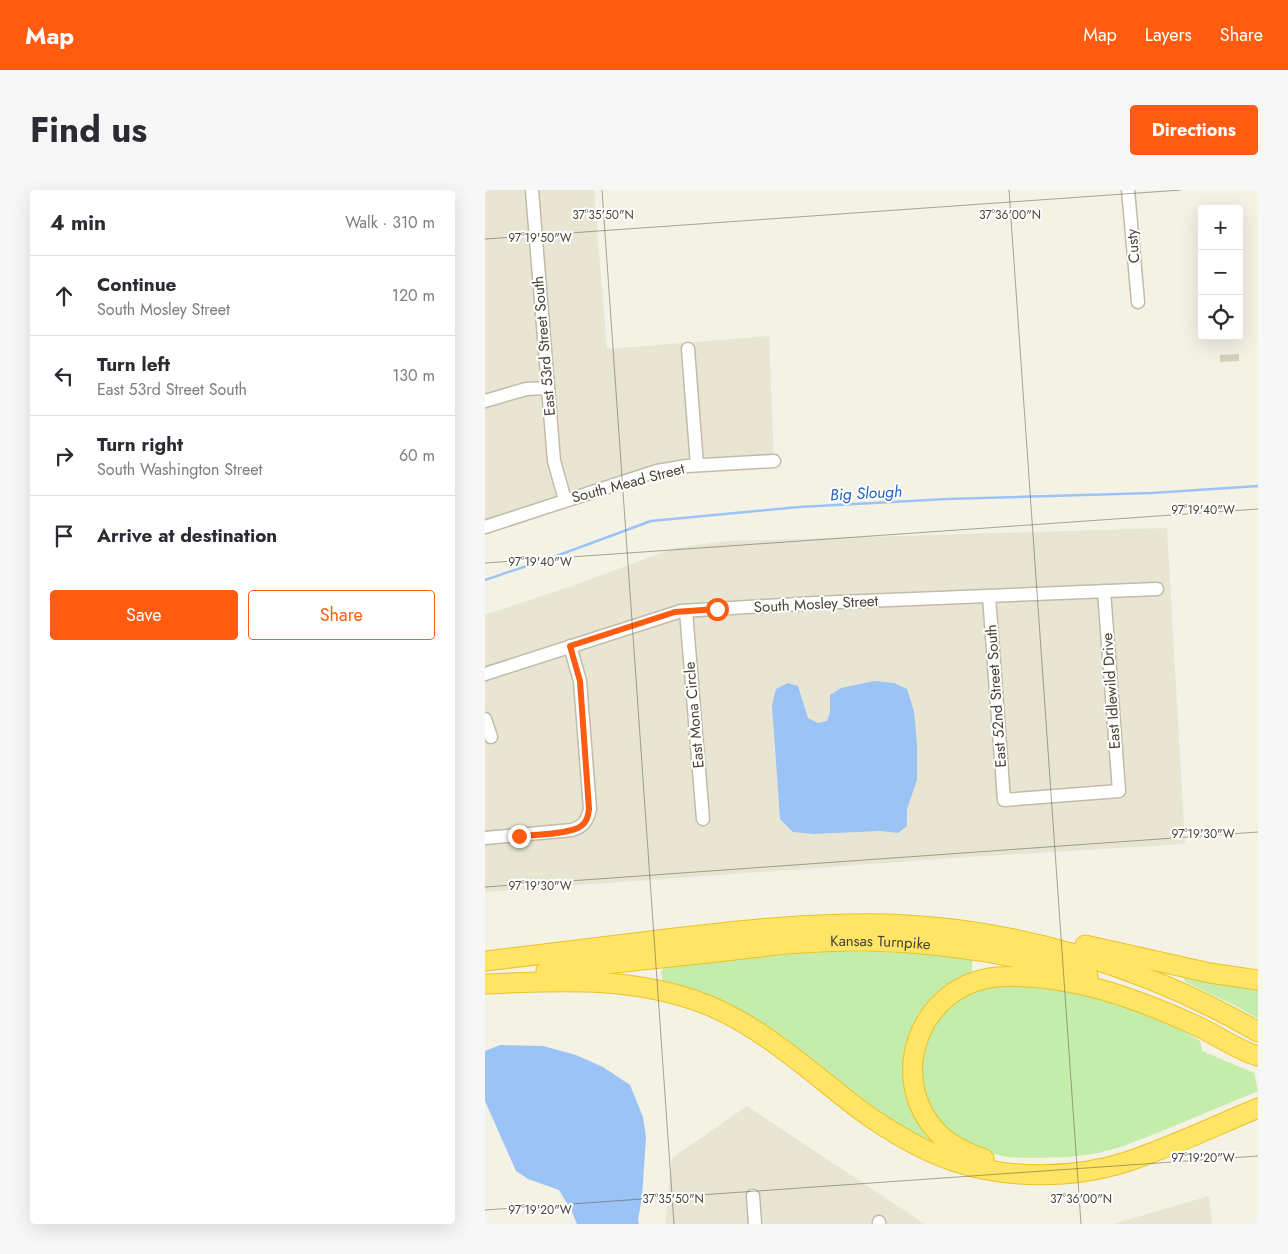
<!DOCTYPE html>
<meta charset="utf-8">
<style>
:root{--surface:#fff;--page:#f7f7f7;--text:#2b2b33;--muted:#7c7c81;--line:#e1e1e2;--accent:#ff5b11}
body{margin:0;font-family:Jost,sans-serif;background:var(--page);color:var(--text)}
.controls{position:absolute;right:15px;top:15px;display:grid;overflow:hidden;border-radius:5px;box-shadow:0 5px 20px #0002}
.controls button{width:45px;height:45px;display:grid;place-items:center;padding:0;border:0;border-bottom:1px solid var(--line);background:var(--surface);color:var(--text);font:25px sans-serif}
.stop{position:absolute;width:15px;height:15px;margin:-11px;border:4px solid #ff5b11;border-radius:50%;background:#fff}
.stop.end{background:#ff5b11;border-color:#fff;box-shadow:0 1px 5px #0008}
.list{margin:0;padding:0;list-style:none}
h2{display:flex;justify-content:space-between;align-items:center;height:65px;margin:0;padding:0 20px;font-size:21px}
h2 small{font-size:16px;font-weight:400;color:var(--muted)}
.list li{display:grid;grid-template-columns:32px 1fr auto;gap:15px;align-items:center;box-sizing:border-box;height:80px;padding:0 20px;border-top:1px solid var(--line)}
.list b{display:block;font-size:19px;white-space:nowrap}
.list p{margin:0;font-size:16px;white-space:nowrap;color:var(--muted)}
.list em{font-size:16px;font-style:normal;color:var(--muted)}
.actions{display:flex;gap:10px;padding:15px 20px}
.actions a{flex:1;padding:11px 0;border:1px solid var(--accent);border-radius:5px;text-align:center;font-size:18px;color:var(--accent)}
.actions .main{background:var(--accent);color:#fff}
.icon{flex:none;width:28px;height:28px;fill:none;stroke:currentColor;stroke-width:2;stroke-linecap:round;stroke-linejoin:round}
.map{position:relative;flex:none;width:773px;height:1034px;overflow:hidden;border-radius:5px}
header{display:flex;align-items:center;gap:30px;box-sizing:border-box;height:70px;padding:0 25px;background:var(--accent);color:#fff}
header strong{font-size:24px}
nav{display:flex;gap:28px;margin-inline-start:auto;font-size:18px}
.intro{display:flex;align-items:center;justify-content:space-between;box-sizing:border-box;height:120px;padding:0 30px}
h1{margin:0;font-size:35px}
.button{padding:12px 22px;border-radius:5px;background:var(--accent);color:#fff;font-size:18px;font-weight:700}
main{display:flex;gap:30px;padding:0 30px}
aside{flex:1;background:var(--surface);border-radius:5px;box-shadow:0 5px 20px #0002}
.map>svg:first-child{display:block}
.residential{fill:#e8e5d3}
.green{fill:#c4ecaa}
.water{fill:#9cc3f6}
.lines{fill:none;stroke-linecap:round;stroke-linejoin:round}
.stream{stroke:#9cc3f6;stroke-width:2.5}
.building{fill:#d7d0ba}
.minor-casing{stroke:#c0bca7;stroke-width:15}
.highway-casing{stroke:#eac229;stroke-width:21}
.minor{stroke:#fff;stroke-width:12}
.highway{stroke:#ffe565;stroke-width:19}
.route{stroke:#ff5b11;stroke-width:6}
.ticks{fill:none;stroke:#474334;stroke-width:1;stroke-opacity:0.45}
.labels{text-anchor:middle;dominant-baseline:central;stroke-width:4;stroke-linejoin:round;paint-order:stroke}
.street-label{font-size:15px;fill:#474334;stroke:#fff}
.water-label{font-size:16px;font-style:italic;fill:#2463bc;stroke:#fff}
.ticks-label{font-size:12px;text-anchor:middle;fill:#474334;stroke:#fff;stroke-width:4;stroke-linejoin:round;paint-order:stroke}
</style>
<header>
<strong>Map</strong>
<nav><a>Map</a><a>Layers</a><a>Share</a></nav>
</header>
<div class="intro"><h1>Find us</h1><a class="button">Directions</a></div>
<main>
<aside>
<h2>4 min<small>Walk · 310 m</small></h2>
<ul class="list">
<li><svg class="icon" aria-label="ahead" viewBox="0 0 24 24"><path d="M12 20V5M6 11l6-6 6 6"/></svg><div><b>Continue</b><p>South Mosley Street</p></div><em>120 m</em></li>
<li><svg class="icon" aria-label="left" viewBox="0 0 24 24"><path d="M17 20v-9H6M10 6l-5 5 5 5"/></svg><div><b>Turn left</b><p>East 53rd Street South</p></div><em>130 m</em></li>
<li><svg class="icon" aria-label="right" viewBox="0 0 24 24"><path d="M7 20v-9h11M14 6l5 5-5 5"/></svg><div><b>Turn right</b><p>South Washington Street</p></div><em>60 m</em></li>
<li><svg class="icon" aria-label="arrive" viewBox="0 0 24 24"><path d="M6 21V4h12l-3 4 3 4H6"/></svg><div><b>Arrive at destination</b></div></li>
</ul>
<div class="actions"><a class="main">Save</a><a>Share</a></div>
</aside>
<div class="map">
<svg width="773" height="1034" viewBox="0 0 773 1034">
<rect width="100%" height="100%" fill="#f4f2e5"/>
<g class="residential">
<path d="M0 0H109L122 159 284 146 289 271 172 281 0 337Z"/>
<path d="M682 338 700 654 469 668 0 702V425L87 396 190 358 242 351Z"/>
<path d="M262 916 440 1034H180L187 968Z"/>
<path d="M724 1006 727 1034H628Z"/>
</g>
<g class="green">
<path d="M351 761 424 763 488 769 486 784 465 793 443 812 433 825 425 845 452 951 451 955 418 939 365 903 290 842 235 810 178 791 176 782 179 777 189 776 259 768Z"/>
<path d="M698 785 773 798V829L751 816 700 792Z"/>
<path d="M513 792 592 800 687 833 715 851 717 861 769 883 773 901 677 941 636 957 609 964 584 967 546 968 522 967 492 960 461 941 448 924 435 890 439 852 463 814Z"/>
</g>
<g class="water">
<path d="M389 491 409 493 422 499 429 521 432 555V590L422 619V636L413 643 396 641 328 644 308 642 295 629 287 515 291 499 303 493 313 496 323 528 333 533 342 531 345 522V505L356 498Z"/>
<path d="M15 855 58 856 91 865 118 877 145 895 158 927 161 947 157 1007 153 1030 154 1034H92L87 1022 74 1000 43 989 31 981 0 911V861Z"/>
</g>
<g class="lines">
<path class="stream" d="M0 390 74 365 166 331 314 317 462 309 667 303 773 296"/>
</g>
<path class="building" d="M754 164V171L735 172V165Z"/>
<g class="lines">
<defs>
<g id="minor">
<path d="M47 0 69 271 80 310"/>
<path d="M643 0 653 112"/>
<path d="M203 159 212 275"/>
<path d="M0 211 41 199 63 198"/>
<path d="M0 337 172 281 202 276 289 271"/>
<path d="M504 406 519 610 634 601 619 401"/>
<path d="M201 421 218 629"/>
<path d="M0 484 196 421 330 413 672 399"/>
<path d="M0 529 6 547"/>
<path d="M0 648 87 640C99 636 102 631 105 619L95 491 85 456"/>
<path d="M268 1006 270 1034"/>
<path d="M394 1032V1034"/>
</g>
<g id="highway">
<path d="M600 755 725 783 773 790"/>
<path d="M0 771C61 764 122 756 182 749 256 740 331 732 405 734 534 739 661 777 773 842"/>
<path id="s1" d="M61 781C118 774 176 768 233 762 282 756 331 750 380 751 456 752 530 764 603 786"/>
<path d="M0 794C76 791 147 786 220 814 275 835 328 884 375 920 404 941 437 961 471 972 523 989 588 989 641 972 684 958 730 936 773 918"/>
<path d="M499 969C482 963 466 956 453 943 400 888 435 794 512 787 580 782 651 808 712 836 730 844 754 861 773 866"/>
</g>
</defs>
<use href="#minor" class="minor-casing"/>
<use href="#highway" class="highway-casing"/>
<use href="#minor" class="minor"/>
<use href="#highway" class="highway"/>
</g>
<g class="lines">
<path class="route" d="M34 646C47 645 87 644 96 636 102 632 103 626 104 619L95 491 85 456 190 422 232 419"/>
</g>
<path class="ticks" d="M117 0 189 1034M524 0 596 1034M0 49 696 0M0 373 773 319M0 697 773 642M0 1020 773 966"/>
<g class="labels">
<g class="street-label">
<text transform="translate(648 56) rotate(-95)">Custy</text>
<text transform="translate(59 156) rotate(-95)">East 53rd Street South</text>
<text transform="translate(143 293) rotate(-15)">South Mead Street</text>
<text transform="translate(331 414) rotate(-3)">South Mosley Street</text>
<text transform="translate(626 501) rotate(-94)">East Idlewild Drive</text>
<text transform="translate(511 506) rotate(-94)">East 52nd Street South</text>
<text transform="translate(209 525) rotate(-95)">East Mona Circle</text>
<text stroke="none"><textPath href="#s1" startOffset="336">Kansas Turnpike</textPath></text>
</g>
<g class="water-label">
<text transform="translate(381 303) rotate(-3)">Big Slough</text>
</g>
</g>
<g class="ticks-label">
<text x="118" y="29">37°35'50"N</text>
<text x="525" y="29">37°36'00"N</text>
<text x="55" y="52">97°19'50"W</text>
<text x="718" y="324">97°19'40"W</text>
<text x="55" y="376">97°19'40"W</text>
<text x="718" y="648">97°19'30"W</text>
<text x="55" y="700">97°19'30"W</text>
<text x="718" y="972">97°19'20"W</text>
<text x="188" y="1013">37°35'50"N</text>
<text x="596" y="1013">37°36'00"N</text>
<text x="55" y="1024">97°19'20"W</text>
</g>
</svg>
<div class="controls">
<button>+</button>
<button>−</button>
<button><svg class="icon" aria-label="locate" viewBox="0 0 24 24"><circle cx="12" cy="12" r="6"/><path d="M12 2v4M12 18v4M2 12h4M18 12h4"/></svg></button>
</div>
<div class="stop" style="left:232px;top:419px"></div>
<div class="stop end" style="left:34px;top:646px"></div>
</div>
</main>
